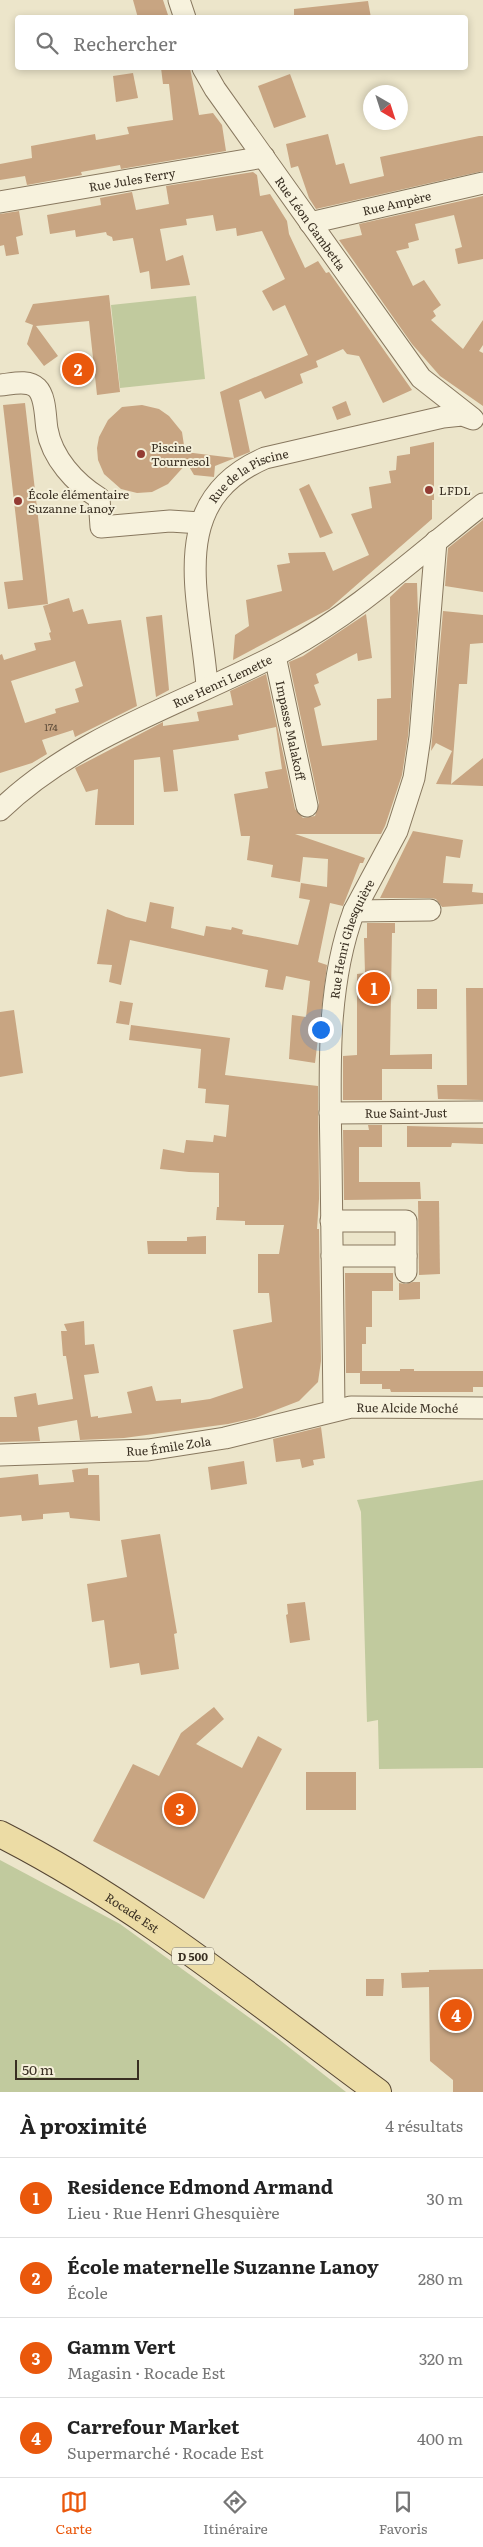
<!DOCTYPE html>
<html lang="fr">
<meta charset="utf-8">
<style>
:root{--surface:#fff;--page:#f6f6f6;--text:#222;--muted:#767676;--line:#e0e0e0;--accent:#ea580c}
body{margin:0;font-family:Literata,serif;background:var(--page);color:var(--text)}
.compass{position:absolute;left:363px;top:85px;width:45px;height:45px;border-radius:50%;background:var(--surface);box-shadow:0 2px 8px #0003;rotate:141deg}
.scale{position:absolute;left:15px;bottom:12px;width:124px;box-sizing:border-box;padding-left:5px;border:2px solid #392f22;border-top:0;font-size:14px;line-height:18px;white-space:nowrap;color:#392f22;-webkit-text-stroke:4px #f4efd9;paint-order:stroke}
.you{position:absolute;left:320px;top:1029px;width:18px;height:18px;margin:-12px;border:4px solid #fff;border-radius:50%;background:#1a73e8;box-shadow:0 0 0 8px #1a73e833}
.badge{display:grid;place-items:center;width:32px;height:32px;border-radius:50%;background:var(--accent);color:#fff;font-size:16px;font-weight:700}
.pin{position:absolute;translate:-50% -50%;border:2px solid #fff;box-shadow:0 1px 5px #0006}
.list{margin:0;padding:0;list-style:none}
h2{display:flex;justify-content:space-between;align-items:center;height:65px;margin:0;padding:0 20px;font-size:21px}
h2 small{font-size:16px;font-weight:400;color:var(--muted)}
.list li{display:grid;grid-template-columns:32px 1fr auto;gap:15px;align-items:center;box-sizing:border-box;height:80px;padding:0 20px;border-top:1px solid var(--line)}
.list b{display:block;font-size:19px;white-space:nowrap}
.list p{margin:0;font-size:16px;white-space:nowrap;color:var(--muted)}
.list em{font-size:16px;font-style:normal;color:var(--muted)}
.icon{flex:none;width:28px;height:28px;fill:none;stroke:currentColor;stroke-width:2;stroke-linecap:round;stroke-linejoin:round}
.map{position:relative;flex:none;width:483px;height:2092px;overflow:hidden}
.search{position:absolute;background:var(--surface);box-shadow:0 2px 8px #0003;left:15px;right:15px;top:15px;height:55px;display:flex;align-items:center;gap:12px;box-sizing:border-box;padding:0 18px;border-radius:5px;color:var(--muted);font-size:19px}
.sheet{height:385px;background:var(--surface)}
nav{display:flex;justify-content:space-around;align-items:center;box-sizing:border-box;height:70px;border-top:1px solid var(--line);background:var(--surface);font-size:14px;color:var(--muted)}
nav a{display:grid;justify-items:center;gap:2px}
nav .on{color:var(--accent)}
.map>svg:first-child{display:block}
.green{fill:#c1ca9e}
.building{fill:#c8a582;fill-rule:evenodd}
.lines{fill:none;stroke-linecap:round;stroke-linejoin:round}
.minor-casing{stroke:#88785f;stroke-width:23}
.major-casing{stroke:#564633;stroke-width:28}
.minor{stroke:#f7f2dd;stroke-width:21}
.major{stroke:#ecdca5;stroke-width:26}
.poi-dot{fill:#933b33;stroke:#f4efd9;stroke-width:2}
.labels{text-anchor:middle;dominant-baseline:central;stroke-width:4;stroke-linejoin:round;paint-order:stroke}
.number-label{font-size:10px;fill:#5d4c3a}
.shield{fill:#f4efd9;stroke:#716959;stroke-width:1}
.shield-label{font-size:11px;font-weight:bold;fill:#392f22}
.street-label{font-size:12px;fill:#392f22;stroke:#f4efd9}
.poi-label{font-size:12px;fill:#392f22;stroke:#f4efd9;text-anchor:start}
</style>
<div class="map">
<svg width="483" height="2092" viewBox="0 0 483 2092">
<rect width="100%" height="100%" fill="#ece5ca"/>
<g class="green">
<path d="M196 296 205 379 120 388 111 305Z"/>
<path d="M483 1480V1768L379 1769 378 1720 367 1722 361 1512 357 1500Z"/>
<path d="M0 1860 120 1924 276 2037 346 2092H0Z"/>
</g>
<g class="building">
<path d="M133 0H163L169 18H138Z"/>
<path d="M368 1 371 18H294V9Z"/>
<path d="M161 68H190L199 115 213 113 222 125 226 151 121 169 120 165 81 172 82 175 27 185 25 176 0 180V164L32 158 31 146 95 134 96 140 129 134 127 127 173 120 169 84H163Z"/>
<path d="M133 73 138 98 116 102 113 76Z"/>
<path d="M290 74 306 117 274 128 258 86Z"/>
<path d="M328 134 336 165 344 163 350 184 384 176 380 157 479 136H483V171L316 209 309 198 298 166 291 168 286 144Z"/>
<path d="M253 172 257 175 260 196 270 194 287 221 289 234 305 268 318 261 326 273 329 272 412 390 383 403 359 356 347 354 343 349 316 361 318 367 300 374 303 383 265 399 261 391 239 400 250 452 215 466 214 477 194 475 187 463 168 484 152 492 137 493 121 489 104 474 98 460 97 448 99 437 108 420 122 407 142 405 159 409 169 416 182 432 185 452 234 458 220 392 308 355 285 305 273 311 262 291 285 279 262 231 237 236 236 228 216 231 213 215 186 219 187 225 160 229 166 261 183 255 190 285 151 289 149 271 140 273 133 238 113 241 112 237 107 235 106 232 76 237 75 230 50 234 47 215 101 205 100 198 132 192 136 210 169 204 166 186Z"/>
<path d="M483 196V259L458 264 455 249 462 247 454 215 415 224 419 240 408 243 409 248 396 251 413 286 424 280 441 305 433 311 436 316 431 320 463 349 483 320V345L479 351 483 353V406L440 376 412 344 339 240 362 235 359 224Z"/>
<path d="M19 211 23 235 16 237 19 254 6 256 4 245 0 246V214Z"/>
<path d="M109 295 120 392 97 395 89 321 36 326 58 356 44 366 27 344 33 325 25 322 33 304Z"/>
<path d="M346 401 351 415 337 420 332 407Z"/>
<path d="M25 403 48 604 8 609 4 582 23 580 3 405Z"/>
<path d="M434 442V500H432V519L329 609 233 660 235 635 249 626 246 600 282 591 277 565 290 563 288 553 325 552 333 571 369 555 351 514 372 508 369 487 391 483 389 471 396 470 397 456 410 454V447Z"/>
<path d="M309 484 333 533 320 538 299 489Z"/>
<path d="M483 520V592L445 586 448 548Z"/>
<path d="M405 583H417L418 613 408 736 402 775 385 826 381 834H295L365 858 363 863H360L343 906 330 903 318 962 327 965 315 1063 289 1059 292 1015 306 1017 310 981 286 976 283 990 265 987 268 970 130 940 121 985 109 982 112 965 97 964 107 909 126 917 146 922 150 902 174 907 171 928 204 936 206 926 231 930 232 927 243 930 242 934 298 945 310 900 299 898 301 883 327 887 328 859 303 857 300 882 271 877 273 865 247 860 250 836H241L234 794 268 788 265 772 282 769 276 727 238 735 239 740 173 750 178 791 164 792 160 757 134 760V825H95L98 789 86 792 75 768 163 722V726L199 721 197 712 233 705 230 691 266 674 295 809 303 818 315 816 319 803 289 662 303 656 366 614 372 658 358 661 357 653 316 674 319 683 314 685 321 705 314 708 322 746 377 740V699L391 698 390 597Z"/>
<path d="M69 598 73 612 83 609 88 624 121 620 137 706 75 737 73 730 42 740 47 754 32 763 0 773V655L2 654 4 660 36 650 34 643 51 640 49 633 51 632 43 606ZM75 661 83 686 75 689 79 702 55 709 56 713 25 723 11 681Z"/>
<path d="M443 611 483 615V643L470 644 467 684H459L451 784 483 758V786L436 784 452 751 436 743 431 751Z"/>
<path d="M162 615 169 690 156 697 146 617Z"/>
<path d="M413 831 463 840 460 858 446 856 443 883 473 884 472 892 483 893V904L442 907 436 899 430 898H380Z"/>
<path d="M367 923H395V933H392L390 1055 432 1054V1069H382V1100H343V1056L357 1055V974L365 973 364 938H367Z"/>
<path d="M466 988H483V1100L438 1099 437 1085H467Z"/>
<rect x="417" y="989" width="20" height="20"/>
<path d="M120 1001 133 1003 129 1025 116 1023Z"/>
<path d="M14 1010 23 1073 0 1077V1012Z"/>
<path d="M131 1025 230 1038 225 1075 318 1086 319 1199 317 1229H319L321 1361 318 1382 299 1401 255 1418 228 1424 124 1438 80 1440 77 1420 38 1427 40 1441 0 1442V1417H17L14 1397 36 1393 38 1405 73 1399 66 1356H63L61 1331H67L64 1324 84 1321 85 1345 94 1344 99 1373 84 1375 91 1417 98 1416V1418L132 1413 127 1392 152 1386 156 1401 181 1399V1403L210 1399 243 1388 233 1330 272 1322 269 1293H258V1254H279L284 1225H245V1221L216 1220 217 1207H219V1173L189 1172 160 1169 163 1149 184 1153 186 1140 213 1142 214 1135 226 1137 229 1105 205 1103 206 1089 198 1088 201 1049 129 1040Z"/>
<path d="M368 1125H382V1147H359V1182H420L421 1199 344 1200 343 1130H369Z"/>
<path d="M407 1126 483 1128V1144L452 1143 451 1147H407Z"/>
<path d="M418 1201H439L440 1274 419 1275Z"/>
<path d="M206 1236V1254H148L147 1241H187V1237Z"/>
<path d="M345 1273H393V1291H372V1327H366V1344H362V1371H400V1369H414V1371H483V1387H473V1392H391L390 1389H382V1384H360V1373H346Z"/>
<path d="M413 1282H420V1299L399 1300V1283L406 1284Z"/>
<path d="M321 1427 325 1458 313 1460 314 1465 302 1468 300 1459 276 1462 273 1439Z"/>
<path d="M244 1461 247 1484 211 1490 208 1467Z"/>
<path d="M88 1468V1475H99L100 1521 70 1518 69 1512 43 1514V1519L22 1521 21 1515 0 1517V1478L38 1474 39 1485 74 1482 72 1470Z"/>
<path d="M160 1534 177 1633 174 1634 179 1669 141 1675 139 1663 110 1668 104 1620 92 1622 87 1584 127 1577 121 1540Z"/>
<path d="M305 1602 310 1640 290 1643 286 1615 288 1614 287 1604Z"/>
<path d="M214 1707 224 1719 196 1744 242 1768 258 1736 282 1749 204 1899 93 1841 133 1764 159 1776 181 1733Z"/>
<rect x="306" y="1772" width="50" height="38"/>
<path d="M483 1969V2092H453V2080L430 2061 429 1987 402 1988 401 1973 429 1972V1970Z"/>
<path d="M366 1979H384L383 1996H366Z"/>
</g>
<g class="lines">
<defs>
<g id="minor">
<path d="M179 0 185 18"/>
<path id="s1" d="M203 68 215 89 421 378 472 418"/>
<path id="s2" d="M0 202 264 157"/>
<path id="s3" d="M310 223 483 183"/>
<path d="M0 385C12 384 28 379 37 388 46 397 45 417 47 429 52 458 75 483 99 498L101 527 170 521 201 523"/>
<path id="s4" d="M275 656 307 806"/>
<path id="s5" d="M207 686C201 600 163 502 265 458L443 417 462 415 473 419"/>
<path id="s6" d="M0 810C80 733 190 702 286 650 357 612 419 554 483 504"/>
<path d="M354 911 430 910"/>
<path id="s7" d="M330 1113 483 1112"/>
<path d="M331 1221H406V1272"/>
<path d="M332 1256H406"/>
<path id="s8" d="M334 1410C333 1326 332 1243 331 1159 330 1077 325 989 354 911L397 831 414 778 420 737 436 541"/>
<path id="s9" d="M0 1455 148 1450 225 1438 351 1407 483 1408"/>
</g>
<g id="major">
<path id="s10" d="M0 1834C136 1903 256 2002 378 2092"/>
</g>
</defs>
<use href="#minor" class="minor-casing"/>
<use href="#major" class="major-casing"/>
<use href="#minor" class="minor"/>
<use href="#major" class="major"/>
</g>
<g class="poi-dot">
<circle cx="141" cy="454" r="5"/>
<circle cx="429" cy="490" r="5"/>
<circle cx="18" cy="501" r="5"/>
</g>
<g class="labels">
<g class="number-label">
<text x="51" y="726">174</text>
</g>
<rect class="shield" x="172" y="1947.5" width="42" height="17" rx="4"/>
<g class="shield-label">
<text x="193" y="1956">D 500</text>
</g>
<g class="street-label">
<text stroke="none"><textPath href="#s2" startOffset="134">Rue Jules Ferry</textPath></text>
<text stroke="none"><textPath href="#s3" startOffset="89">Rue Ampère</textPath></text>
<text stroke="none"><textPath href="#s1" startOffset="189">Rue Léon Gambetta</textPath></text>
<text stroke="none"><textPath href="#s5" startOffset="235">Rue de la Piscine</textPath></text>
<text stroke="none"><textPath href="#s6" startOffset="258">Rue Henri Lemette</textPath></text>
<text stroke="none"><textPath href="#s4" startOffset="76">Impasse Malakoff</textPath></text>
<text stroke="none"><textPath href="#s8" startOffset="474">Rue Henri Ghesquière</textPath></text>
<text stroke="none"><textPath href="#s7" startOffset="76">Rue Saint-Just</textPath></text>
<text stroke="none"><textPath href="#s9" startOffset="412">Rue Alcide Moché</textPath></text>
<text stroke="none"><textPath href="#s9" startOffset="169">Rue Émile Zola</textPath></text>
<text stroke="none"><textPath href="#s10" startOffset="154">Rocade Est</textPath></text>
</g>
<g class="poi-label">
<text x="151" y="447">Piscine<tspan x="151" dy="14">Tournesol</tspan></text>
<text x="439" y="490">LFDL</text>
<text x="28" y="494">École élémentaire<tspan x="28" dy="14">Suzanne Lanoy</tspan></text>
</g>
</g>
</svg>
<svg class="compass" viewBox="-18 -18 36 36"><path d="M0-13l5 13h-10z" fill="#e53935"/><path d="M0 13l5-13h-10z" fill="#767676"/></svg>
<div class="scale">50 m</div>
<div class="you"></div>
<div class="pin badge" style="left:374px;top:988px">1</div>
<div class="pin badge" style="left:78px;top:369px">2</div>
<div class="pin badge" style="left:180px;top:1809px">3</div>
<div class="pin badge" style="left:456px;top:2015px">4</div>
<div class="search"><svg class="icon" aria-label="search" viewBox="0 0 24 24"><circle cx="10" cy="10" r="6"/><path d="M15 15l6 6"/></svg>Rechercher</div>
</div>
<section class="sheet">
<h2>À proximité<small>4 résultats</small></h2>
<ul class="list">
<li><span class="badge">1</span><div><b>Residence Edmond Armand</b><p>Lieu · Rue Henri Ghesquière</p></div><em>30 m</em></li>
<li><span class="badge">2</span><div><b>École maternelle Suzanne Lanoy</b><p>École</p></div><em>280 m</em></li>
<li><span class="badge">3</span><div><b>Gamm Vert</b><p>Magasin · Rocade Est</p></div><em>320 m</em></li>
<li><span class="badge">4</span><div><b>Carrefour Market</b><p>Supermarché · Rocade Est</p></div><em>400 m</em></li>
</ul>
</section>
<nav>
<a class="on"><svg class="icon" aria-label="map" viewBox="0 0 24 24"><path d="M3 6l6-2 6 2 6-2v14l-6 2-6-2-6 2zM9 4v14M15 6v14"/></svg>Carte</a>
<a><svg class="icon" aria-label="directions" viewBox="0 0 24 24"><path d="M12 3l9 9-9 9-9-9zM9 14v-3h6M13 9l2 2-2 2"/></svg>Itinéraire</a>
<a><svg class="icon" aria-label="saved" viewBox="0 0 24 24"><path d="M7 4h10v16l-5-4-5 4z"/></svg>Favoris</a>
</nav>
